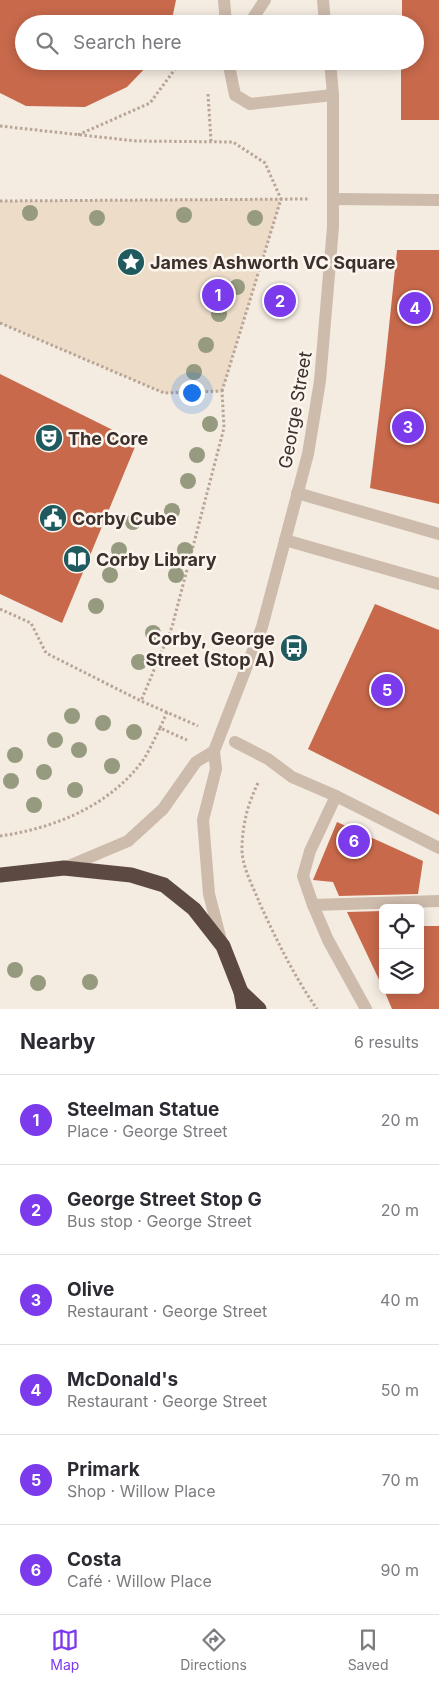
<!DOCTYPE html>
<meta charset="utf-8">
<style>
:root{--surface:#fff;--page:#f2f2f3;--text:#2b2b33;--muted:#7c7c81;--line:#e1e1e2;--accent:#7c3aed}
body{margin:0;font-family:Inter,sans-serif;background:var(--page);color:var(--text)}
.controls{position:absolute;right:15px;bottom:15px;display:grid;overflow:hidden;border-radius:8px;box-shadow:0 2px 12px #0003}
.controls button{width:45px;height:45px;display:grid;place-items:center;padding:0;border:0;border-bottom:1px solid var(--line);background:var(--surface);color:var(--text);font:25px sans-serif}
.you{position:absolute;left:191px;top:392px;width:18px;height:18px;margin:-12px;border:4px solid #fff;border-radius:50%;background:#1a73e8;box-shadow:0 0 0 8px #1a73e833}
.badge{display:grid;place-items:center;width:32px;height:32px;border-radius:50%;background:var(--accent);color:#fff;font-size:16px;font-weight:700}
.pin{position:absolute;translate:-50% -50%;border:2px solid #fff;box-shadow:0 1px 5px #0006}
.list{margin:0;padding:0;list-style:none}
h2{display:flex;justify-content:space-between;align-items:center;height:65px;margin:0;padding:0 20px;font-size:21px}
h2 small{font-size:16px;font-weight:400;color:var(--muted)}
.list li{display:grid;grid-template-columns:32px 1fr auto;gap:15px;align-items:center;box-sizing:border-box;height:90px;padding:0 20px;border-top:1px solid var(--line)}
.list b{display:block;font-size:19px;white-space:nowrap}
.list p{margin:0;font-size:16px;white-space:nowrap;color:var(--muted)}
.list em{font-size:16px;font-style:normal;color:var(--muted)}
.icon{flex:none;width:28px;height:28px;fill:none;stroke:currentColor;stroke-width:2;stroke-linecap:round;stroke-linejoin:round}
.map{position:relative;flex:none;width:439px;height:1009px;overflow:hidden}
.search{position:absolute;background:var(--surface);box-shadow:0 2px 12px #0003;left:15px;right:15px;top:15px;height:55px;display:flex;align-items:center;gap:12px;box-sizing:border-box;padding:0 18px;border-radius:28px;color:var(--muted);font-size:19px}
.sheet{height:605px;background:var(--surface)}
nav{display:flex;justify-content:space-around;align-items:center;box-sizing:border-box;height:70px;border-top:1px solid var(--line);background:var(--surface);font-size:14px;color:var(--muted)}
nav a{display:grid;justify-items:center;gap:2px}
nav .on{color:var(--accent)}
.map>svg:first-child{display:block}
.plaza{fill:#ecdcc8}
.building{fill:#c8694b}
.lines{fill:none;stroke-linecap:round;stroke-linejoin:round}
.path{stroke:#b9a596;stroke-width:3;stroke-dasharray:2.5 2.5;stroke-linecap:butt}
.minor{stroke:#cdbbac;stroke-width:12}
.highway{stroke:#5c4a42;stroke-width:15}
.tree{fill:#969b7f}
.labels{text-anchor:middle;dominant-baseline:central;stroke-width:5;stroke-linejoin:round;paint-order:stroke}
.poi-label{font-size:18px;font-weight:bold;fill:#3b302b;stroke:#fbf5ee;text-anchor:start}
.street-label{font-size:18px;fill:#3b302b;stroke:#fbf5ee}
</style>
<div class="map">
<svg width="439" height="1009" viewBox="0 0 439 1009">
<rect width="100%" height="100%" fill="#f4ebe1"/>
<path class="plaza" d="M281 199 222 391 164 393 0 323V201Z"/>
<g class="building">
<path d="M0 0H176L171 24H24V61H152L127 87 85 107 26 106 0 93Z"/>
<path d="M402 0H439V120H401V61H415V24H402Z"/>
<path d="M397 250H439V504L370 488 385 365Z"/>
<path d="M0 374 137 442 62 623 0 594Z"/>
<path d="M375 604 439 630V815L308 749Z"/>
<path d="M337 822 423 861 418 894 339 896 333 882 313 880Z"/>
<path d="M383 911V988L347 912Z"/>
<path d="M420 926H439V1009H392L384 990H420Z"/>
</g>
<g class="lines">
<g class="path">
<path d="M196 24 200 15"/>
<path d="M208 94 211 141"/>
<path d="M0 126 136 141 233 142 265 163 281 199 222 391"/>
<path d="M78 135 150 103 181 61"/>
<path d="M0 201 309 199"/>
<path d="M0 323 164 393 222 391 224 428 172 627 141 701"/>
<path d="M0 609 31 623 46 653 141 701 198 726"/>
<path d="M160 728 167 712"/>
<path d="M258 783C248 804 243 822 242 846 241 866 253 886 260 904 277 941 294 976 317 1009"/>
<path d="M0 836C55 828 110 806 144 759 150 749 155 738 160 728L187 740"/>
</g>
<g class="minor">
<path d="M224 0 226 24"/>
<path d="M323 0 325 24"/>
<path d="M249 24 265 0"/>
<path d="M228 61 235 95 250 104 333 95"/>
<path d="M333 199 439 200"/>
<path d="M297 493 439 534"/>
<path d="M285 540 439 584"/>
<path d="M235 742 268 759 292 777 336 796 439 848"/>
<path d="M336 796 310 851 303 876 313 905 439 901"/>
<path d="M64 868 128 841 163 809 196 762 214 751"/>
<path d="M313 905 328 940 366 1009"/>
<path d="M222 944 209 894 203 820 216 769 214 751 262 627 308 454 320 381 333 227V95L330 61"/>
</g>
<g class="highway">
<path d="M0 875 64 868 131 875 164 885 194 909 223 946 241 992 244 1009"/>
<path d="M241 992 259 1009"/>
</g>
</g>
<g class="tree">
<circle cx="30" cy="213" r="8"/>
<circle cx="184" cy="215" r="8"/>
<circle cx="97" cy="218" r="8"/>
<circle cx="255" cy="218" r="8"/>
<circle cx="237" cy="287" r="8"/>
<circle cx="219" cy="314" r="8"/>
<circle cx="206" cy="345" r="8"/>
<circle cx="194" cy="372" r="8"/>
<circle cx="210" cy="424" r="8"/>
<circle cx="197" cy="455" r="8"/>
<circle cx="188" cy="481" r="8"/>
<circle cx="172" cy="511" r="8"/>
<circle cx="133" cy="522" r="8"/>
<circle cx="119" cy="550" r="8"/>
<circle cx="185" cy="550" r="8"/>
<circle cx="110" cy="575" r="8"/>
<circle cx="176" cy="575" r="8"/>
<circle cx="96" cy="606" r="8"/>
<circle cx="153" cy="633" r="8"/>
<circle cx="139" cy="662" r="8"/>
<circle cx="72" cy="716" r="8"/>
<circle cx="103" cy="723" r="8"/>
<circle cx="134" cy="732" r="8"/>
<circle cx="55" cy="740" r="8"/>
<circle cx="79" cy="750" r="8"/>
<circle cx="15" cy="755" r="8"/>
<circle cx="112" cy="766" r="8"/>
<circle cx="44" cy="772" r="8"/>
<circle cx="11" cy="781" r="8"/>
<circle cx="75" cy="790" r="8"/>
<circle cx="34" cy="805" r="8"/>
<circle cx="15" cy="970" r="8"/>
<circle cx="90" cy="982" r="8"/>
<circle cx="38" cy="983" r="8"/>
</g>
<defs>
<symbol id="sight-disc" viewBox="-11 -11 22 22"><circle r="9.5" fill="#1f5a5e" stroke="#fbf5ee"/><path d="M0-6L1.8-2.2L6-1.7L2.9 1.2L3.7 5.4L0 3.3L-3.7 5.4L-2.9 1.2L-6-1.7L-1.8-2.2Z" fill="#fff"/></symbol>
<symbol id="theatre-disc" viewBox="-11 -11 22 22"><circle r="9.5" fill="#1f5a5e" stroke="#fbf5ee"/><path d="M-5-5.5Q0-4 5-5.5V0Q5 5 0 6Q-5 5-5 0ZM-3.3-2.5H-1v1.5H-3.3ZM1-2.5H3.3v1.5H1ZM-2.8 1Q0 5.5 2.8 1Z" fill="#fff"/></symbol>
<symbol id="civic-disc" viewBox="-11 -11 22 22"><circle r="9.5" fill="#1f5a5e" stroke="#fbf5ee"/><path d="M-.6-6.5H3V-4.5H.6V-3L4-1V1h2V6H-6V1h2V-1L-.6-3ZM-1.2 2.5V6h2.4V2.5Z" fill="#fff"/></symbol>
<symbol id="library-disc" viewBox="-11 -11 22 22"><circle r="9.5" fill="#1f5a5e" stroke="#fbf5ee"/><path d="M-6-4Q-3-5.5-.7-3.5V5Q-3 3-6 4ZM6-4Q3-5.5 .7-3.5V5Q3 3 6 4Z" fill="#fff"/></symbol>
<symbol id="bus-disc" viewBox="-11 -11 22 22"><circle r="9.5" fill="#1f5a5e" stroke="#fbf5ee"/><path d="M-5-6H5V4H4V6H2V4H-2V6H-4V4H-5ZM-3.5-4V0h7V-4ZM-3.5 1.2v1.5H-2V1.2ZM2 1.2v1.5H3.5V1.2Z" fill="#fff"/></symbol>
</defs>
<g fill-rule="evenodd">
<use href="#sight-disc" x="115" y="246" width="32" height="32"/>
<use href="#theatre-disc" x="33" y="422" width="32" height="32"/>
<use href="#civic-disc" x="37" y="502" width="32" height="32"/>
<use href="#library-disc" x="61" y="543" width="32" height="32"/>
<use href="#bus-disc" x="278" y="632" width="32" height="32"/>
</g>
<g class="labels">
<g class="poi-label">
<text x="150" y="262">James Ashworth VC Square</text>
<text x="68" y="438">The Core</text>
<text x="72" y="518">Corby Cube</text>
<text x="96" y="559">Corby Library</text>
<text x="275" y="638" text-anchor="end">Corby, George<tspan x="275" dy="21">Street (Stop A)</tspan></text>
</g>
<g class="street-label">
<text transform="translate(295 410) rotate(-80)">George Street</text>
</g>
</g>
</svg>
<div class="controls">
<button><svg class="icon" aria-label="locate" viewBox="0 0 24 24"><circle cx="12" cy="12" r="6"/><path d="M12 2v4M12 18v4M2 12h4M18 12h4"/></svg></button>
<button><svg class="icon" aria-label="layers" viewBox="0 0 24 24"><path d="M12 4l9 5-9 5-9-5zM3 14l9 5 9-5"/></svg></button>
</div>
<div class="you"></div>
<div class="pin badge" style="left:218px;top:295px">1</div>
<div class="pin badge" style="left:280px;top:301px">2</div>
<div class="pin badge" style="left:408px;top:427px">3</div>
<div class="pin badge" style="left:415px;top:308px">4</div>
<div class="pin badge" style="left:387px;top:690px">5</div>
<div class="pin badge" style="left:354px;top:841px">6</div>
<div class="search"><svg class="icon" aria-label="search" viewBox="0 0 24 24"><circle cx="10" cy="10" r="6"/><path d="M15 15l6 6"/></svg>Search here</div>
</div>
<section class="sheet">
<h2>Nearby<small>6 results</small></h2>
<ul class="list">
<li><span class="badge">1</span><div><b>Steelman Statue</b><p>Place · George Street</p></div><em>20 m</em></li>
<li><span class="badge">2</span><div><b>George Street Stop G</b><p>Bus stop · George Street</p></div><em>20 m</em></li>
<li><span class="badge">3</span><div><b>Olive</b><p>Restaurant · George Street</p></div><em>40 m</em></li>
<li><span class="badge">4</span><div><b>McDonald's</b><p>Restaurant · George Street</p></div><em>50 m</em></li>
<li><span class="badge">5</span><div><b>Primark</b><p>Shop · Willow Place</p></div><em>70 m</em></li>
<li><span class="badge">6</span><div><b>Costa</b><p>Café · Willow Place</p></div><em>90 m</em></li>
</ul>
</section>
<nav>
<a class="on"><svg class="icon" aria-label="map" viewBox="0 0 24 24"><path d="M3 6l6-2 6 2 6-2v14l-6 2-6-2-6 2zM9 4v14M15 6v14"/></svg>Map</a>
<a><svg class="icon" aria-label="directions" viewBox="0 0 24 24"><path d="M12 3l9 9-9 9-9-9zM9 14v-3h6M13 9l2 2-2 2"/></svg>Directions</a>
<a><svg class="icon" aria-label="saved" viewBox="0 0 24 24"><path d="M7 4h10v16l-5-4-5 4z"/></svg>Saved</a>
</nav>
